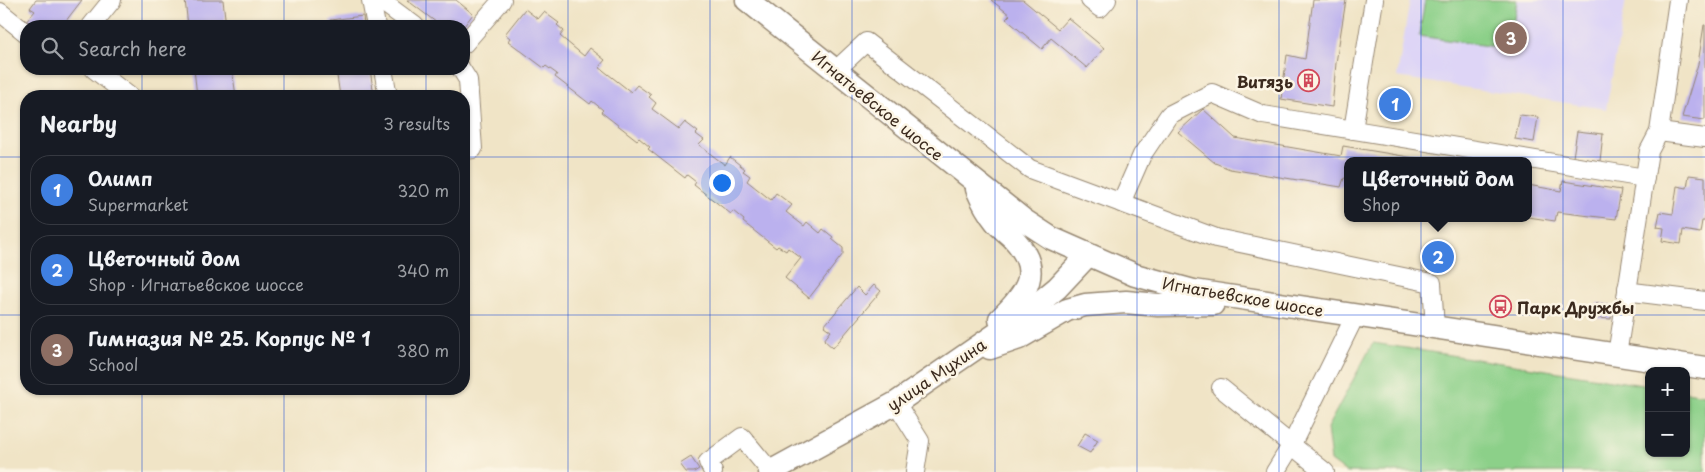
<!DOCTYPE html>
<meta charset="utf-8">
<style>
:root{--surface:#171b24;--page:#20242c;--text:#f1f3f6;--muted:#9ea1a6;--line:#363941;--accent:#ea580c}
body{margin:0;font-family:"Playpen Sans",sans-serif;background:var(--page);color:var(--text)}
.controls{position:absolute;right:15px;bottom:15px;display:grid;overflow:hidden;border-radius:10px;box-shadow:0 1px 4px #0004}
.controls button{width:45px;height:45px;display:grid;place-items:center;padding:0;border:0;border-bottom:1px solid var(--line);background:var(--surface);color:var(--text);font:25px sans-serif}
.you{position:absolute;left:721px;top:182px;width:18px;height:18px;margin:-12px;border:4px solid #fff;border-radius:50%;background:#1a73e8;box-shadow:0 0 0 8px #1a73e833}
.badge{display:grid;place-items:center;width:32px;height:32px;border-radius:50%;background:var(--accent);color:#fff;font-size:16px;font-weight:700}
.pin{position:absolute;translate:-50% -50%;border:2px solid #fff;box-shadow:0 1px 5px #0006}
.popup{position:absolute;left:1344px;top:157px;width:188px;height:65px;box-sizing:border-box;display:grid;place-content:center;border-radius:10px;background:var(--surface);filter:drop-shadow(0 1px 4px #0005);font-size:16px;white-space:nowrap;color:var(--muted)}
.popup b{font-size:19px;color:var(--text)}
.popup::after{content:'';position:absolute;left:50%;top:100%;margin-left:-10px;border:10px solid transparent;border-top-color:var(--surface)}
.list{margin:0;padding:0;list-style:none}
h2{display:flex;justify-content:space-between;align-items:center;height:65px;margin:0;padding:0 20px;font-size:21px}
h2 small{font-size:16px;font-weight:400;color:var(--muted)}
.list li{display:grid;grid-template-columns:32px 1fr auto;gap:15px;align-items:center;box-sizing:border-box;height:70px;margin:0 10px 10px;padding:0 10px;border:1px solid var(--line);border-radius:20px}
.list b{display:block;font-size:19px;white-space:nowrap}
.list p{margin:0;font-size:16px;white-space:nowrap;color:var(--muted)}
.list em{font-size:16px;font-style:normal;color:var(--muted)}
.icon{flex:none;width:28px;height:28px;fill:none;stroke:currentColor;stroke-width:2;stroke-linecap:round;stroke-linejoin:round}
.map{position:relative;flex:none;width:1705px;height:472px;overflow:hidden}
.search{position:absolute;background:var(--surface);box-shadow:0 1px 4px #0004;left:20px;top:20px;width:450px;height:55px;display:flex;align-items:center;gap:12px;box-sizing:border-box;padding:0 18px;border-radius:20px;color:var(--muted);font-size:19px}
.panel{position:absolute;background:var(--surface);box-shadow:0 1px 4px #0004;left:20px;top:90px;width:450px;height:305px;border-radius:20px}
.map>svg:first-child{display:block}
.built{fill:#ded5f6}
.green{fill:#8cd089;stroke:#647d54}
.building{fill:#bbb1ee}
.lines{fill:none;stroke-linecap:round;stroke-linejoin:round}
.minor-casing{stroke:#968772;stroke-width:20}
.major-casing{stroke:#968772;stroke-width:25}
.minor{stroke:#fff;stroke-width:18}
.major{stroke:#fff;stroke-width:22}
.grid{fill:none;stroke:#1d4ed8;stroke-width:1;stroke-opacity:0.55}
.labels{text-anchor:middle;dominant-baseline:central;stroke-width:5;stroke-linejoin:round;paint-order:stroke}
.poi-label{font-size:16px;font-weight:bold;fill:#3b2a1e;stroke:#fcf5e5;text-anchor:end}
.street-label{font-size:16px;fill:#3b2a1e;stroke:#fcf5e5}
</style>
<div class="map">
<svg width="1705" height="472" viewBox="0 0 1705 472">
<rect width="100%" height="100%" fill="#fcf5e5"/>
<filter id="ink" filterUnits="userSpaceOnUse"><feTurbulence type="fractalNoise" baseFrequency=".02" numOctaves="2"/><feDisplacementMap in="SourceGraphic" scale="10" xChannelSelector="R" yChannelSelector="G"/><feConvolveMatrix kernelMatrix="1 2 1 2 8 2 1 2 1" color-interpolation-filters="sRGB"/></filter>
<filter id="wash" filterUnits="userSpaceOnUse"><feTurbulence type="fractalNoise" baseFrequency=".0096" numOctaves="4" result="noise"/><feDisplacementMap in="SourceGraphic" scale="20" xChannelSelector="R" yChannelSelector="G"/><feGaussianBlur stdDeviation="1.12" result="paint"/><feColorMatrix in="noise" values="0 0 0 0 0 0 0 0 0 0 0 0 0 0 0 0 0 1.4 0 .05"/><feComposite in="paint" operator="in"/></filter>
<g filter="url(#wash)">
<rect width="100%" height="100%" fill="#f0e4c6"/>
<path class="built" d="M1410 0H1626L1606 109 1397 77Z"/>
<g class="green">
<path d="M1425 0H1517L1509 49 1419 36Z"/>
<path d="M1373 343 1649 386V453H1686V392L1705 395V472H1346L1331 461 1327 428Z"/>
</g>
<g id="blocks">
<g class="building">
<path d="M36 0H82L62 26H29L25 23 35 11 30 8Z"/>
<path d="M185 0H223L226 26H188Z"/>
<path d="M407 0H456L473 14 464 26H441Z"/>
<path d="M991 0H1023L1058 29 1068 18 1104 48 1087 68 1051 38 1042 49 1006 19 1010 15Z"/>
<path d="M1313 0H1346L1336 63 1332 107 1281 99 1287 55 1305 59Z"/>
<path d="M525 9 538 19 544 12 559 23 557 25 564 31 560 36 584 56 590 48 605 60 599 67 631 92 637 85 651 95 649 97 656 103 652 109 679 129 685 122 698 132 696 134 704 140 699 145 725 165 730 157 745 169 743 171 750 176 747 181 771 200 776 193 792 205 786 212 804 226 807 222 820 233 823 229 833 237 832 239 843 248V254L809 298 785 278 801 258 788 248 786 251 778 246 776 248 743 222 744 220 733 211 731 214 694 185 696 182 687 175 685 178 648 149 650 147 639 138 637 140 601 112 603 110 592 101 590 104 555 77 557 74 546 66 544 68 508 41 510 38 505 34Z"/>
<path d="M363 16 364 26H331L330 20Z"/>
<path d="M1704 25H1705V120L1682 117 1698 64Z"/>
<path d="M194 69H232L236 96H197Z"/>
<path d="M336 69H370L374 96H340Z"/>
<path d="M1387 95 1405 97 1402 113 1385 111Z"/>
<path d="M1203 109 1235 138 1341 156 1343 146 1433 161H1348V179L1344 178 1341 187 1230 169 1215 163 1178 132Z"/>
<path d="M1520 115 1538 117 1534 142 1515 139Z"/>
<path d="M1577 131 1603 134 1600 161 1573 157Z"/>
<path d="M1689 175 1705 177V221H1702L1700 233 1683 230 1681 244 1662 241 1664 228 1657 227 1660 212 1673 214 1677 186 1687 188Z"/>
<path d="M1563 181 1621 190 1616 219 1557 212 1555 221 1528 217V185L1561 191Z"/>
<path d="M1434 250 1446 253 1445 264 1431 262Z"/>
<path d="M874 285 881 291 833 348 824 340 831 331 824 326 857 287 865 295Z"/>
<path d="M1597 303 1612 305 1611 319 1596 318Z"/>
<path d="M1085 433 1098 440 1090 453 1077 446Z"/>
<path d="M691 457 699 469 694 472H686L680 464Z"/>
</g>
</g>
</g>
<g filter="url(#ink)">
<use href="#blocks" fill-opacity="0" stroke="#968772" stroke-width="1"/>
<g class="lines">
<defs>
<g id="minor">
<path d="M371 0 376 26"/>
<path d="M380 0 415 26"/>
<path d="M1090 0 1100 8 1107 0"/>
<path d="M0 12 26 33"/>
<path d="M91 26 112 0"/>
<path d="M464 44 502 0"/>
<path d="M94 69 129 96"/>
<path d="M383 69 388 96"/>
<path d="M461 69 468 80 473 149 464 150"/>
<path d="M836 70 866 42 1030 169 1216 238 1432 283 1435 328"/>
<path d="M1353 130 1374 0"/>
<path d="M1659 132 1705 138"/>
<path d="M1121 203 1142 155 1169 115 1212 93 1263 115 1645 178"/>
<path d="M1627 288 1633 292 1705 301"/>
<path d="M1617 355 1649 151 1659 132 1678 0"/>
<path d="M1221 388 1325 472"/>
<path d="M896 403 920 441 915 472"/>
<path d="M713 472 708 462 742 437 771 472"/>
<path d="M1275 472 1291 446 1355 316"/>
</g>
<g id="major">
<path d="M747 0 1025 221 1051 238 1135 275 1194 291 1705 368"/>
<path d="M977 189C982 201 988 212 996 222 1001 228 1008 233 1013 238 1044 271 1027 293 1000 319"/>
<path d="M990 348 1019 338 1067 310 1085 305 1126 302 1158 305 1213 304"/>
<path d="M770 472 896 403 963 357 1024 315 1057 288 1088 255"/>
</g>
</defs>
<use href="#minor" class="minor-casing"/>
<use href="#major" class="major-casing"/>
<use href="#minor" class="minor"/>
<use href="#major" class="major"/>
</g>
</g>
<path class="grid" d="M142 0V26M284 0V26M426 0V26M568 0V472M710 0V472M852 0V472M995 0V472M1137 0V472M1279 0V472M1421 0V472M1563 0V472M142 69V96M284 69V96M426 69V96M0 157H26M464 157H1705M0 315H26M464 315H1705M142 389V472M284 389V472M426 389V472"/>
<defs>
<symbol id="building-ring" viewBox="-11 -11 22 22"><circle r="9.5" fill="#fcf5e5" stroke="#d1495b" stroke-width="1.5"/><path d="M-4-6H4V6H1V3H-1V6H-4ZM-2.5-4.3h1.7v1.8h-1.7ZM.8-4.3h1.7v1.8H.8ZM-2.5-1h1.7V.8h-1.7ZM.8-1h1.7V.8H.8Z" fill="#d1495b"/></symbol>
<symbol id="bus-ring" viewBox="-11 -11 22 22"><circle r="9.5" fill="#fcf5e5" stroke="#d1495b" stroke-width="1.5"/><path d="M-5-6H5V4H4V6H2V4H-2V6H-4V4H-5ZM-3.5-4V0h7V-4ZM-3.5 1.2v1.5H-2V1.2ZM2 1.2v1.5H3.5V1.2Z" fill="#d1495b"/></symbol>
</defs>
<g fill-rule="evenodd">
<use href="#building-ring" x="1296" y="68" width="25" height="25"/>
<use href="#bus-ring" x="1488" y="294" width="25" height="25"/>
</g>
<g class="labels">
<g class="poi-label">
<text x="1293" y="81">Витязь</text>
<text x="1517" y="307" text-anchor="start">Парк Дружбы</text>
</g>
<g class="street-label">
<text transform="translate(878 105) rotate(39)">Игнатьевское шоссе</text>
<text transform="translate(1243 296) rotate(10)">Игнатьевское шоссе</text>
<text transform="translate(936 374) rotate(-34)">улица Мухина</text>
</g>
</g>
</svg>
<div class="controls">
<button>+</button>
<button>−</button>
</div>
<div class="you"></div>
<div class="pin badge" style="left:1395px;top:104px;background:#3f7fe0">1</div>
<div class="pin badge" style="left:1438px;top:257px;background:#3f7fe0">2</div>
<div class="popup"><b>Цветочный дом</b>Shop</div>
<div class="pin badge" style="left:1511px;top:38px;background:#8d6e63">3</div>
<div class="search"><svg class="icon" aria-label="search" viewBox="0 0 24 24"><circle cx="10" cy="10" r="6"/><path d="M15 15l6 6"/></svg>Search here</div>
<section class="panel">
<h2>Nearby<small>3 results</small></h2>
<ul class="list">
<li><span class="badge" style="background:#3f7fe0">1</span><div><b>Олимп</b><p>Supermarket</p></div><em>320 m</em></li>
<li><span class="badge" style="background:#3f7fe0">2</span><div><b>Цветочный дом</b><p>Shop · Игнатьевское шоссе</p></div><em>340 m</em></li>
<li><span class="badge" style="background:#8d6e63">3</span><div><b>Гимназия № 25. Корпус № 1</b><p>School</p></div><em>380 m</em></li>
</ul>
</section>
</div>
